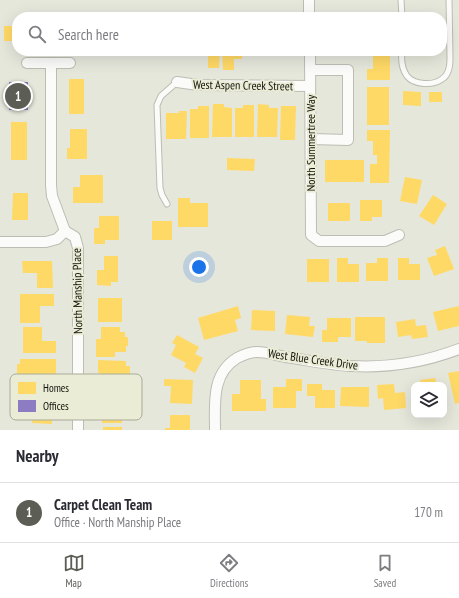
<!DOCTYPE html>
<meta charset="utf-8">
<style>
:root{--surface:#fff;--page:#f7f7f7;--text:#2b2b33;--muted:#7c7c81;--line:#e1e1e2;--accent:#5c5d54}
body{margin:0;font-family:"PT Sans Narrow",sans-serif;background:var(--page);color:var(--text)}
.controls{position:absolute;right:12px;bottom:12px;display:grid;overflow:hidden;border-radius:8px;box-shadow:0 4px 16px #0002}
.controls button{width:36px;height:36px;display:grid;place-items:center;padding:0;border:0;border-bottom:1px solid var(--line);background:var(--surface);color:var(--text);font:20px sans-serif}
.you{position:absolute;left:199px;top:267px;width:14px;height:14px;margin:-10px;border:3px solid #fff;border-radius:50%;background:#1a73e8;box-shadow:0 0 0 6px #1a73e833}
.badge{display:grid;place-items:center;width:26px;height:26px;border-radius:50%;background:var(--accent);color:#fff;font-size:13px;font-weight:700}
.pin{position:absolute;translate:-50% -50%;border:2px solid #fff;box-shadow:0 1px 4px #0006}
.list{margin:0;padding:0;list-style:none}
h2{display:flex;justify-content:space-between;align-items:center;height:52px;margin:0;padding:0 16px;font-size:17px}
h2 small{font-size:13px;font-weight:400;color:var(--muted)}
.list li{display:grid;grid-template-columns:26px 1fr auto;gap:12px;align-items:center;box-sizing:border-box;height:60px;padding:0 16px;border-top:1px solid var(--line)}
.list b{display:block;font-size:15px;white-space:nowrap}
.list p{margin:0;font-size:13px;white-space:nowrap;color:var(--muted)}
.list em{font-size:13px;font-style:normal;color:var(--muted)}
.icon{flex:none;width:22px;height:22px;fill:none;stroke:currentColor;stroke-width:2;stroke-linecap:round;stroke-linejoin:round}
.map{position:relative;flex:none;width:459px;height:430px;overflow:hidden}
.search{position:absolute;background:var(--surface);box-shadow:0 4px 16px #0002;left:12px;right:12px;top:12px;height:44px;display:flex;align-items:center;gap:10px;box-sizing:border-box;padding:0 14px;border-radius:16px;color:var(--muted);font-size:15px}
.sheet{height:112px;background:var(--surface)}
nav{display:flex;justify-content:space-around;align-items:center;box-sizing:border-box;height:56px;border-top:1px solid var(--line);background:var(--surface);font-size:11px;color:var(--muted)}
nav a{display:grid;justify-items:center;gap:2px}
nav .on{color:var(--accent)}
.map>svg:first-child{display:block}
.homes{fill:#ffd966}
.offices{fill:#8e7cc3}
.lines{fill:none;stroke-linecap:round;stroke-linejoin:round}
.lane-casing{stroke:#bdbdb4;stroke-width:7}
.street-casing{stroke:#bdbdb4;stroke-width:12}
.lane{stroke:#fbfbfa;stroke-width:5}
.street{stroke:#fbfbfa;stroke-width:10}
.labels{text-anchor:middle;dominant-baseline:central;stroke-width:4;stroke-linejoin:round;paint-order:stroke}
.street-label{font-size:12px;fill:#12130b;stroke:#eaecd6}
.key{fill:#eaecd6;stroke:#a9ab99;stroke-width:1}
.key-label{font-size:11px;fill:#12130b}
</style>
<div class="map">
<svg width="459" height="430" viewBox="0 0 459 430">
<rect width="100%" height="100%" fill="#e6e7db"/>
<g class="homes">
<rect x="4" y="26" width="13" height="15"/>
<path d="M201 51H220L219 68H208V56H201Z"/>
<path d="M222 51H242V59H234V70H223Z"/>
<path d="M378 51H390V80H367V69H373V55H378Z"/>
<rect x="69" y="79" width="15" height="35"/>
<rect x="367" y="87" width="22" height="38"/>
<path d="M403 91 421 92V106L403 105Z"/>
<rect x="429" y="92" width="13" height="10"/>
<path d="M213 104H224V107L232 108V137H212Z"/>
<path d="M258 104 269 105V108H278L277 137H257Z"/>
<path d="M243 105H254V137H235V108H243Z"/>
<path d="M198 106H209V138H190V109H198Z"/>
<path d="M281 106H296L295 140H280Z"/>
<path d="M179 111H187L186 139H166V113H179Z"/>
<rect x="11" y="122" width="16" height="38"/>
<path d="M70 129H87V159H67V148H70Z"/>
<path d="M367 130H390L389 183H370V164H377V155H373V141H367Z"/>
<path d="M227 158 255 159 254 171 227 170Z"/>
<rect x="325" y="160" width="39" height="22"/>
<path d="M80 175H103V203H73V187H80Z"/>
<path d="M405 177 422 180 417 204 400 201Z"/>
<path d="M13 193H28V220H12Z"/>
<path d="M433 195 447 204 434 225 419 216Z"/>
<path d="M178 198H190V203H208V227H178Z"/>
<path d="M360 200H382V217H372V221H360Z"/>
<rect x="328" y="203" width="22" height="18"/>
<path d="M99 216H119V240H105V244H94V228H99Z"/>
<rect x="152" y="221" width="20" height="19"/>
<path d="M445 246 454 269 434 276 427 258 437 255 435 250Z"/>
<path d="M104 256H118V282H111V286L97 285V270H104Z"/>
<path d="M337 258H348V264H359V282H337Z"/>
<path d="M377 258H388V281H366V263H377Z"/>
<path d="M398 258H409V264H420V280H398Z"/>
<rect x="307" y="259" width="22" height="23"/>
<path d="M22 261H52L53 288H37V273H23Z"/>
<path d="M20 294H54V306H40V323H20Z"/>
<rect x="98" y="298" width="24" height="24"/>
<path d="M238 306 241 318 235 320 238 331 204 340 198 318Z"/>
<path d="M459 306V326L438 331 433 312Z"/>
<path d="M252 310 275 311V331L251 330Z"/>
<path d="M287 315 310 317 309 326H315L313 337 285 334Z"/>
<path d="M355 317H385V343H367V341H355Z"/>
<path d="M327 318H351V337H338V342H322V330H327Z"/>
<path d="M415 319 416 326 426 325 428 337 412 339 411 335 398 337 396 322Z"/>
<path d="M23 327H42V341H56V353H23Z"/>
<path d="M101 327H120V332H125V337H128V346H126V352H115V357H96V339H101Z"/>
<path d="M177 335 199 347 195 354 203 358 195 373 184 367 186 363 171 355 176 345 172 343Z"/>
<path d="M20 359H56V375H41V389H17V364H20Z"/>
<path d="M98 360 126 361V366H130V382H116V389H100V373H98Z"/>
<path d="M459 371V403L455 404 448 373Z"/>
<path d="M435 378 437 385H420V380Z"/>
<path d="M164 379 193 380 192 404 170 403 171 386H164Z"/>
<path d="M286 379H302V391H296V408H273V387H286Z"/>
<path d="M240 380H261V399H266V411H232V394H240Z"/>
<path d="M307 384H322V390H335V408H315V396H307Z"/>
<path d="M394 384 395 393 405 392 406 408 384 410 383 398 378 399 377 385Z"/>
<path d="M341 387H369V407L340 406Z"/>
<path d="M37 392 57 393V411H52V424L32 423V419H27V414H24V406H26V399H36Z"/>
<path d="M98 392H117V398H128V418H122V423H102V410H97Z"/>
<path d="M170 415H190V430H165V428H170Z"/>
<rect x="103" y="427" width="19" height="3"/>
</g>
<rect class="offices" x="9" y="82" width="19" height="28"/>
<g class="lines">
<defs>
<g id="lane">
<path d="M401 0 402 17"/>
<path d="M402 51C401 59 402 69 407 76 414 85 433 86 442 79 449 75 450 66 450 59L449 0"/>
<path d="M167 204 162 195 160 188 157 105 161 96 177 82"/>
</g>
<g id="street">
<path d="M309 0V17"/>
<path d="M310 51 311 235 319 241H385L399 235"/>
<path d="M27 63H70"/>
<path d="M51 63V185L52 196 65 231 75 237 78 248V430"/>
<path d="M310 70H348V140L311 139"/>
<path d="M177 82 198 85 310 86"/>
<path d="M0 242H46L57 239 65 231"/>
<path d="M215 430C215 404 211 374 237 358 243 355 251 352 257 352 266 352 276 355 285 357 307 360 329 365 351 366 387 368 425 362 459 349"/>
</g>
</defs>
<use href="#lane" class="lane-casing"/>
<use href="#street" class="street-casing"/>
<use href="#lane" class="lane"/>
<use href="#street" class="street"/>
</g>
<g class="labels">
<g class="street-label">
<text transform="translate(243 85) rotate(1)">West Aspen Creek Street</text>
<text transform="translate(310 143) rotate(-90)">North Summertree Way</text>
<text transform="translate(77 291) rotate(-91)">North Manship Place</text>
<text transform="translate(313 359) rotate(8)">West Blue Creek Drive</text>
</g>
</g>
<rect x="10" y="374" width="132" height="46" rx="6" class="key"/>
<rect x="18" y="382" width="18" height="12" fill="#ffd966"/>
<rect x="18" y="400" width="18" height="12" fill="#8e7cc3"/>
<g class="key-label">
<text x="43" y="392">Homes</text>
<text x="43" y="410">Offices</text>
</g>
</svg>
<div class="controls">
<button><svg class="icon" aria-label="layers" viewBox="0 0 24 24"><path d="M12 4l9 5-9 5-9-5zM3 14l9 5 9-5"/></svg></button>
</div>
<div class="you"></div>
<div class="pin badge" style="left:18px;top:96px">1</div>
<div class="search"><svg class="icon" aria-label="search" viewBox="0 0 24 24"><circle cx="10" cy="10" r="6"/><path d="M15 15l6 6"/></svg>Search here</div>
</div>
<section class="sheet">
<h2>Nearby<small></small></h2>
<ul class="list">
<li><span class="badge">1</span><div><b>Carpet Clean Team</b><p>Office · North Manship Place</p></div><em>170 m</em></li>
</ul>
</section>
<nav>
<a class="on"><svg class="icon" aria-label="map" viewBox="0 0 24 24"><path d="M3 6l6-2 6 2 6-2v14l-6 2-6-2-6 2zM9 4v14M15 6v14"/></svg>Map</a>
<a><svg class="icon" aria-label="directions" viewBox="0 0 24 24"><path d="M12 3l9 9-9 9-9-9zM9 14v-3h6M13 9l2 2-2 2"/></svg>Directions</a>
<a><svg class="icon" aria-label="saved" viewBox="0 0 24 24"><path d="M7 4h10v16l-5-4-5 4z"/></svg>Saved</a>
</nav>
